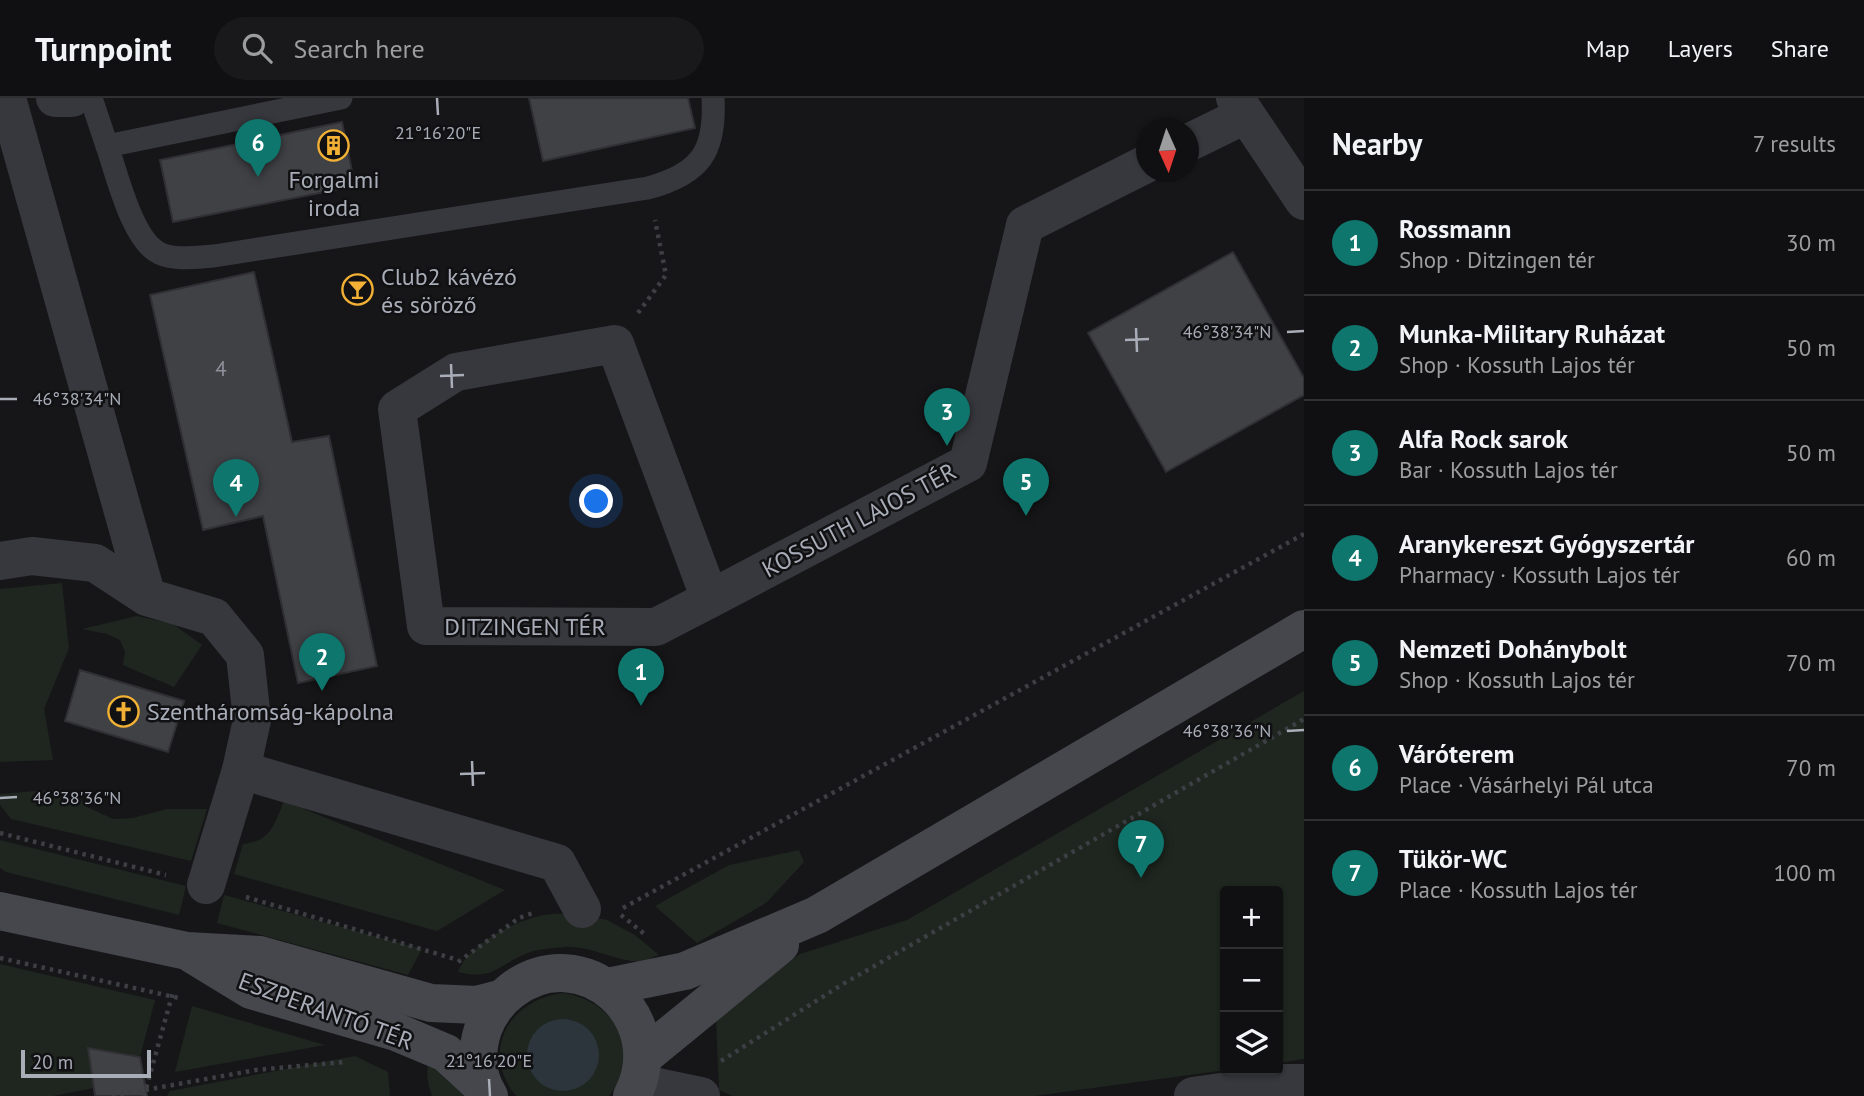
<!DOCTYPE html>
<meta charset="utf-8">
<style>
:root{--surface:#101012;--page:#19191b;--text:#f1f3f6;--muted:#9c9d9f;--line:#303032;--accent:#0f766e}
body{margin:0;font-family:"PT Sans",sans-serif;background:var(--page);color:var(--text)}
.controls{position:absolute;right:21px;bottom:21px;display:grid;overflow:hidden;border-radius:7px;box-shadow:0 2px 5px #0004}
.controls button{width:63px;height:63px;display:grid;place-items:center;padding:0;border:0;border-bottom:2px solid var(--line);background:var(--surface);color:var(--text);font:35px sans-serif}
.compass{position:absolute;left:1136px;top:21px;width:63px;height:63px;border-radius:50%;background:var(--surface);box-shadow:0 2px 5px #0004;rotate:177deg}
.scale{position:absolute;left:21px;bottom:18px;width:130px;box-sizing:border-box;padding-left:7px;border:4px solid #a8adb8;border-top:0;font-size:19px;line-height:24px;white-space:nowrap;color:#a8adb8;-webkit-text-stroke:5px #111113;paint-order:stroke}
.you{position:absolute;left:597px;top:404px;width:24px;height:24px;margin:-18px;border:5px solid #fff;border-radius:50%;background:#1a73e8;box-shadow:0 0 0 10px #1a73e833}
.badge{display:grid;place-items:center;width:46px;height:46px;border-radius:50%;background:var(--accent);color:#fff;font-size:23px;font-weight:700}
.pin{position:absolute;translate:-50% -58px;filter:drop-shadow(0 2px 4px #0008)}
.pin::after{content:'';position:absolute;top:37px;width:24px;height:21px;background:inherit;clip-path:polygon(0 0,100% 0,50% 100%)}
.list{margin:0;padding:0;list-style:none}
h2{display:flex;justify-content:space-between;align-items:center;height:91px;margin:0;padding:0 28px;font-size:30px}
h2 small{font-size:23px;font-weight:400;color:var(--muted)}
.list li{display:grid;grid-template-columns:46px 1fr auto;gap:21px;align-items:center;box-sizing:border-box;height:105px;padding:0 28px;border-top:2px solid var(--line)}
.list b{display:block;font-size:26px;white-space:nowrap}
.list p{margin:0;font-size:23px;white-space:nowrap;color:var(--muted)}
.list em{font-size:23px;font-style:normal;color:var(--muted)}
.icon{flex:none;width:38px;height:38px;fill:none;stroke:currentColor;stroke-width:2;stroke-linecap:round;stroke-linejoin:round}
.map{position:relative;flex:none;width:1304px;height:998px;overflow:hidden}
header{display:flex;align-items:center;gap:42px;box-sizing:border-box;height:98px;padding:0 35px;background:var(--surface);border-bottom:2px solid var(--line)}
header strong{font-size:33px}
nav{display:flex;gap:38px;margin-inline-start:auto;font-size:24px}
.search{width:490px;height:63px;background:var(--page);display:flex;align-items:center;gap:18px;box-sizing:border-box;padding:0 24px;border-radius:38px;color:var(--muted);font-size:26px}
main{display:flex}
aside{flex:1;background:var(--surface)}
.map>svg:first-child{display:block}
.green{fill:#1e261f}
.water{fill:#2c353c}
.building{fill:#404145;stroke:#303034;stroke-width:2}
.lines{fill:none;stroke-linecap:round;stroke-linejoin:round}
.path{stroke:#3d3f44;stroke-width:4.5;stroke-dasharray:3.5 5;stroke-linecap:butt}
.lane{stroke:#37383d;stroke-width:23}
.street{stroke:#37383d;stroke-width:38}
.secondary{stroke:#45474d;stroke-width:38}
.ticks{fill:none;stroke:#a8adb8;stroke-width:2.5}
.labels{text-anchor:middle;dominant-baseline:central;stroke-width:5;stroke-linejoin:round;paint-order:stroke}
.number-label{font-size:21px;fill:#8e929b}
.poi-label{font-size:24px;fill:#a8adb8;stroke:#111113;text-anchor:start}
.street-label{font-size:24px;fill:#a8adb8;stroke:#111113}
.ticks-label{font-size:18px;text-anchor:middle;fill:#a8adb8;stroke:#111113;stroke-width:5;stroke-linejoin:round;paint-order:stroke}
</style>
<header>
<strong>Turnpoint</strong>
<div class="search"><svg class="icon" aria-label="search" viewBox="0 0 24 24"><circle cx="10" cy="10" r="6"/><path d="M15 15l6 6"/></svg>Search here</div>
<nav><a>Map</a><a>Layers</a><a>Share</a></nav>
</header>
<main>
<div class="map">
<svg width="1304" height="998" viewBox="0 0 1304 998">
<rect width="100%" height="100%" fill="#161618"/>
<g class="green">
<path d="M62 485 69 550 44 611 53 662 0 664V491Z"/>
<path d="M137 518 173 526 202 547 174 589 123 567 125 554 120 542 107 536 82 531Z"/>
<path d="M1304 593V961L1278 965V793H1225L1226 972 1034 998H733L719 992 716 920 800 856 907 822Z"/>
<path d="M60 691 77 695 85 708 113 721 133 720 167 711H207L191 763 11 721 0 707V696Z"/>
<path d="M284 703 505 792 437 833 234 776 243 746C271 743 274 727 284 703Z"/>
<path d="M0 742 186 788 179 817 6 774 0 770Z"/>
<path d="M799 752 804 764 766 805 697 845 655 808 729 767Z"/>
<path d="M224 797 422 851 408 877 217 825Z"/>
<path d="M574 816 607 822 635 837 659 857C654 858 649 862 644 863 623 867 591 847 565 849 551 850 535 851 523 857 495 870 492 882 458 874 467 848 514 823 540 818 551 815 563 816 574 816Z"/>
<path d="M0 866 155 902 140 959 88 951 94 990 53 998H0Z"/>
<path d="M563 895C615 902 644 955 609 998H516C479 953 510 901 563 895Z"/>
<path d="M192 908 325 947 175 974Z"/>
<path d="M355 958 388 974 390 998H167L170 993Z"/>
<path d="M429 960 465 994 464 998H432C427 985 426 974 429 960Z"/>
</g>
<circle class="water" cx="563" cy="957" r="36"/>
<g class="building">
<path d="M529 0H688L695 30 543 63Z"/>
<path d="M342 24 355 88 173 124 160 62Z"/>
<path d="M1233 154 1304 280V297L1166 374 1088 235Z"/>
<path d="M254 174 292 344 329 338 377 568 298 585 263 418 203 432 150 197Z"/>
<path d="M80 572 184 603 168 654 65 623Z"/>
<path d="M88 950 140 959 147 998H95Z"/>
</g>
<g class="lines">
<g class="path">
<path d="M638 215 666 177 655 122"/>
<path d="M0 735 166 777"/>
<path d="M246 799 458 862"/>
<path d="M623 810 1304 436"/>
<path d="M621 817 647 838"/>
<path d="M0 860 179 900"/>
<path d="M458 864 519 820 536 814"/>
<path d="M721 963 843 886 1304 621"/>
<path d="M112 998 256 972 344 964"/>
<path d="M144 998 173 894"/>
</g>
<g class="lane">
<path d="M91 0 107 48 341 0"/>
<path d="M107 48C117 76 132 142 159 155 175 163 197 159 214 158L648 90C700 76 716 54 713 0"/>
</g>
<g class="street">
<path d="M7 0 147 499"/>
<path d="M55 0H72"/>
<path d="M1235 0 1304 103"/>
<path d="M1188 45 1245 17"/>
<path d="M615 246 710 501 656 529 426 528 397 311 456 274Z"/>
<path d="M0 463 32 458 95 465 147 499 214 519 245 557 252 622 241 672 206 787"/>
<path d="M710 501 968 365 1025 127 1146 66"/>
<path d="M241 672 557 765 582 811"/>
<path d="M639 985 701 998"/>
<path d="M1193 998 1283 985H1304"/>
</g>
<g class="secondary">
<path d="M0 813 187 853 260 857 431 905 477 907 500 901"/>
<path d="M192 856 251 892 396 934 446 955 484 990"/>
<path d="M607 889 685 873 817 817 1304 531"/>
<path d="M643 959 780 847"/>
<path d="M489 998C476 978 476 953 483 931 489 915 498 903 511 893 582 838 673 920 632 998"/>
</g>
</g>
<path class="ticks" d="M437 0 438 17M1136 230 1137 254M1287 234 1304 233M1125 242 1149 241M451 266 452 290M440 278 464 277M0 301H17M1287 633 1304 632M472 663 473 688M460 676 485 675M0 700 17 699M489 981 490 998"/>
<defs>
<symbol id="building-ring" viewBox="-11 -11 22 22"><circle r="9.5" fill="#111113" stroke="#f2b134" stroke-width="1.5"/><path d="M-4-6H4V6H1V3H-1V6H-4ZM-2.5-4.3h1.7v1.8h-1.7ZM.8-4.3h1.7v1.8H.8ZM-2.5-1h1.7V.8h-1.7ZM.8-1h1.7V.8H.8Z" fill="#f2b134"/></symbol>
<symbol id="bar-ring" viewBox="-11 -11 22 22"><circle r="9.5" fill="#111113" stroke="#f2b134" stroke-width="1.5"/><path d="M-6-5H6L.8 .8V4.5H3.5V6h-7V4.5H-.8V.8Z" fill="#f2b134"/></symbol>
<symbol id="church-ring" viewBox="-11 -11 22 22"><circle r="9.5" fill="#111113" stroke="#f2b134" stroke-width="1.5"/><path d="M-1.2-6h2.4v3.5h3.3v2.4h-3.3V6h-2.4V-.1h-3.3v-2.4h3.3Z" fill="#f2b134"/></symbol>
</defs>
<g fill-rule="evenodd">
<use href="#building-ring" x="316" y="30" width="35" height="35"/>
<use href="#bar-ring" x="340" y="174" width="35" height="35"/>
<use href="#church-ring" x="106" y="596" width="35" height="35"/>
</g>
<g class="labels">
<g class="number-label">
<text x="221" y="270">4</text>
</g>
<g class="poi-label">
<text x="334" y="81" text-anchor="middle">Forgalmi<tspan x="334" dy="28">iroda</tspan></text>
<text x="381" y="178">Club2 kávézó<tspan x="381" dy="28">és söröző</tspan></text>
<text x="147" y="613">Szentháromság-kápolna</text>
</g>
<g class="street-label">
<text transform="translate(859 422) rotate(-28)">KOSSUTH LAJOS TÉR</text>
<text x="525" y="528">DITZINGEN TÉR</text>
<text transform="translate(326 913) rotate(20)">ESZPERANTÓ TÉR</text>
</g>
</g>
<g class="ticks-label">
<text x="438" y="41">21°16'20"E</text>
<text x="1227" y="240">46°38'34"N</text>
<text x="77" y="307">46°38'34"N</text>
<text x="1227" y="639">46°38'36"N</text>
<text x="77" y="706">46°38'36"N</text>
<text x="489" y="969">21°16'20"E</text>
</g>
</svg>
<div class="controls">
<button>+</button>
<button>−</button>
<button><svg class="icon" aria-label="layers" viewBox="0 0 24 24"><path d="M12 4l9 5-9 5-9-5zM3 14l9 5 9-5"/></svg></button>
</div>
<svg class="compass" viewBox="-18 -18 36 36"><path d="M0-13l5 13h-10z" fill="#e53935"/><path d="M0 13l5-13h-10z" fill="#9c9d9f"/></svg>
<div class="scale">20 m</div>
<div class="you"></div>
<div class="pin badge" style="left:641px;top:608px">1</div>
<div class="pin badge" style="left:322px;top:593px">2</div>
<div class="pin badge" style="left:947px;top:348px">3</div>
<div class="pin badge" style="left:236px;top:419px">4</div>
<div class="pin badge" style="left:1026px;top:418px">5</div>
<div class="pin badge" style="left:258px;top:79px">6</div>
<div class="pin badge" style="left:1141px;top:780px">7</div>
</div>
<aside>
<h2>Nearby<small>7 results</small></h2>
<ul class="list">
<li><span class="badge">1</span><div><b>Rossmann</b><p>Shop · Ditzingen tér</p></div><em>30 m</em></li>
<li><span class="badge">2</span><div><b>Munka-Military Ruházat</b><p>Shop · Kossuth Lajos tér</p></div><em>50 m</em></li>
<li><span class="badge">3</span><div><b>Alfa Rock sarok</b><p>Bar · Kossuth Lajos tér</p></div><em>50 m</em></li>
<li><span class="badge">4</span><div><b>Aranykereszt Gyógyszertár</b><p>Pharmacy · Kossuth Lajos tér</p></div><em>60 m</em></li>
<li><span class="badge">5</span><div><b>Nemzeti Dohánybolt</b><p>Shop · Kossuth Lajos tér</p></div><em>70 m</em></li>
<li><span class="badge">6</span><div><b>Váróterem</b><p>Place · Vásárhelyi Pál utca</p></div><em>70 m</em></li>
<li><span class="badge">7</span><div><b>Tükör-WC</b><p>Place · Kossuth Lajos tér</p></div><em>100 m</em></li>
</ul>
</aside>
</main>
